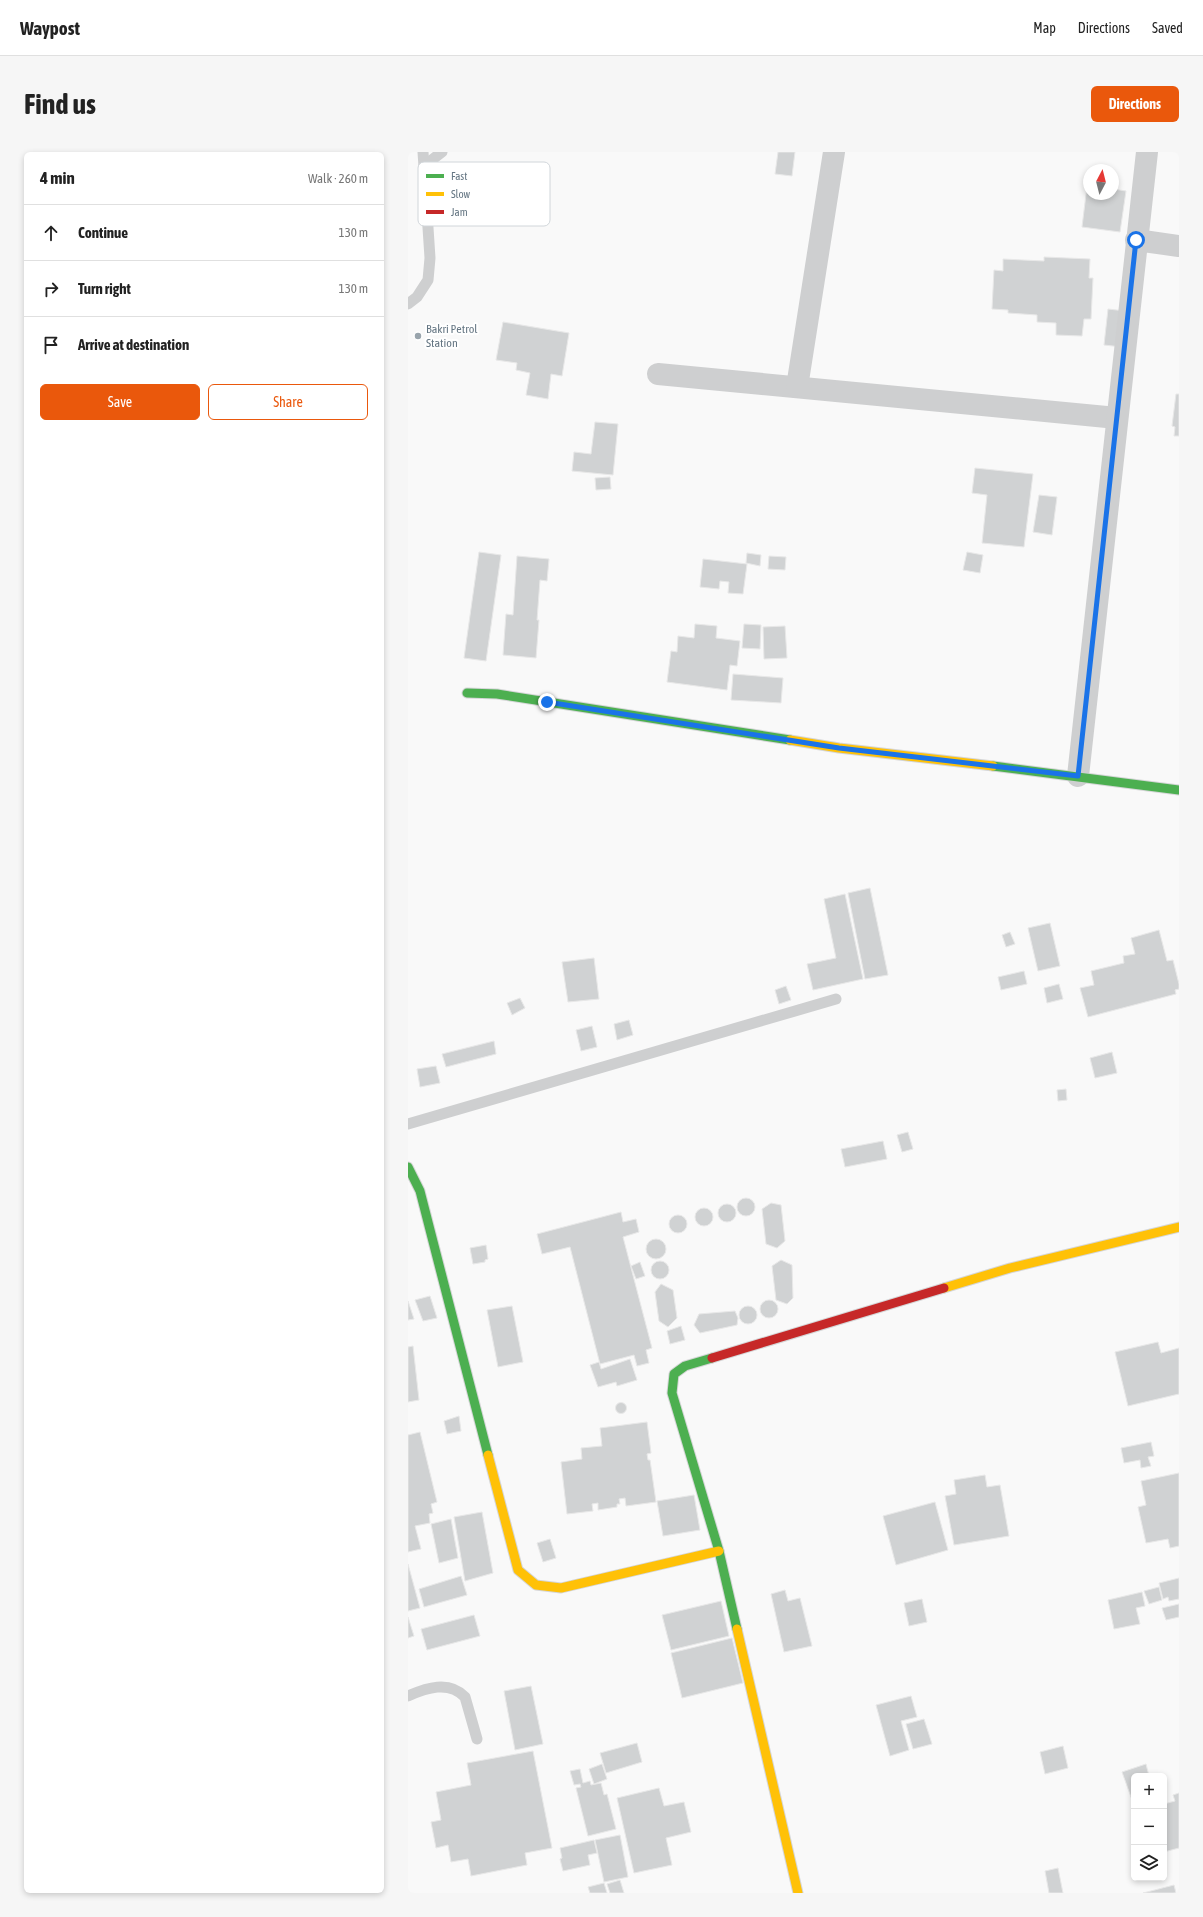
<!DOCTYPE html>
<meta charset="utf-8">
<style>
:root{--surface:#fff;--page:#f6f6f6;--text:#222;--muted:#767676;--line:#e0e0e0;--accent:#ea580c}
body{margin:0;font-family:"Asap Condensed",sans-serif;background:var(--page);color:var(--text)}
.controls{position:absolute;right:12px;bottom:12px;display:grid;overflow:hidden;border-radius:6px;box-shadow:0 2px 6px #0003}
.controls button{width:36px;height:36px;display:grid;place-items:center;padding:0;border:0;border-bottom:1px solid var(--line);background:var(--surface);color:var(--text);font:20px sans-serif}
.compass{position:absolute;left:675px;top:12px;width:36px;height:36px;border-radius:50%;background:var(--surface);box-shadow:0 2px 6px #0003;rotate:7deg}
.stop{position:absolute;width:12px;height:12px;margin:-9px;border:3px solid #1a73e8;border-radius:50%;background:#fff}
.stop.end{background:#1a73e8;border-color:#fff;box-shadow:0 1px 4px #0008}
.list{margin:0;padding:0;list-style:none}
h2{display:flex;justify-content:space-between;align-items:center;height:52px;margin:0;padding:0 16px;font-size:17px}
h2 small{font-size:13px;font-weight:400;color:var(--muted)}
.list li{display:grid;grid-template-columns:26px 1fr auto;gap:12px;align-items:center;box-sizing:border-box;height:56px;padding:0 16px;border-top:1px solid var(--line)}
.list b{display:block;font-size:15px;white-space:nowrap}
.list em{font-size:13px;font-style:normal;color:var(--muted)}
.actions{display:flex;gap:8px;padding:12px 16px}
.actions a{flex:1;padding:9px 0;border:1px solid var(--accent);border-radius:6px;text-align:center;font-size:14px;color:var(--accent)}
.actions .main{background:var(--accent);color:#fff}
.icon{flex:none;width:22px;height:22px;fill:none;stroke:currentColor;stroke-width:2;stroke-linecap:round;stroke-linejoin:round}
.map{position:relative;flex:none;width:771px;height:1741px;overflow:hidden;border-radius:6px}
header{display:flex;align-items:center;gap:24px;box-sizing:border-box;height:56px;padding:0 20px;background:var(--surface);border-bottom:1px solid var(--line)}
header strong{font-size:19px}
nav{display:flex;gap:22px;margin-inline-start:auto;font-size:14px}
.intro{display:flex;align-items:center;justify-content:space-between;box-sizing:border-box;height:96px;padding:0 24px}
h1{margin:0;font-size:28px}
.button{padding:10px 18px;border-radius:6px;background:var(--accent);color:#fff;font-size:14px;font-weight:700}
main{display:flex;gap:24px;padding:0 24px}
aside{flex:1;background:var(--surface);border-radius:6px;box-shadow:0 2px 6px #0003}
.map>svg:first-child{display:block}
.building{fill:#d0d2d3;stroke:#e8e8e8}
.lines{fill:none;stroke-linecap:round;stroke-linejoin:round}
.fast-casing{stroke:#d5d6d7;stroke-width:11}
.slow-casing{stroke:#d5d6d7;stroke-width:11}
.jam-casing{stroke:#d5d6d7;stroke-width:11}
.lane{stroke:#cecfd0;stroke-width:11}
.street{stroke:#cecfd0;stroke-width:22}
.fast{stroke:#4caf50;stroke-width:9}
.slow{stroke:#ffc107;stroke-width:9}
.jam{stroke:#c62828;stroke-width:9}
.route{stroke:#1a73e8;stroke-width:5}
.poi-dot{fill:#99a4ac;stroke:#fff;stroke-width:1.5}
.labels{text-anchor:middle;dominant-baseline:central;stroke-width:4;stroke-linejoin:round;paint-order:stroke}
.poi-label{font-size:12px;fill:#657683;stroke:#fff;text-anchor:start}
.key{fill:#fff;stroke:#d1d6da;stroke-width:1}
.key-label{font-size:11px;fill:#657683}
</style>
<header>
<strong>Waypost</strong>
<nav><a>Map</a><a>Directions</a><a>Saved</a></nav>
</header>
<div class="intro"><h1>Find us</h1><a class="button">Directions</a></div>
<main>
<aside>
<h2>4 min<small>Walk · 260 m</small></h2>
<ul class="list">
<li><svg class="icon" aria-label="ahead" viewBox="0 0 24 24"><path d="M12 20V5M6 11l6-6 6 6"/></svg><div><b>Continue</b></div><em>130 m</em></li>
<li><svg class="icon" aria-label="right" viewBox="0 0 24 24"><path d="M7 20v-9h11M14 6l5 5-5 5"/></svg><div><b>Turn right</b></div><em>130 m</em></li>
<li><svg class="icon" aria-label="arrive" viewBox="0 0 24 24"><path d="M6 21V4h12l-3 4 3 4H6"/></svg><div><b>Arrive at destination</b></div></li>
</ul>
<div class="actions"><a class="main">Save</a><a>Share</a></div>
</aside>
<div class="map">
<svg width="771" height="1741" viewBox="0 0 771 1741">
<rect width="100%" height="100%" fill="#f9f9f9"/>
<g class="building">
<path d="M370 0H387L384 24 367 22Z"/>
<path d="M679 34H681V42H705V37L718 39 712 80 674 75Z"/>
<path d="M636 105 682 107 681 126H685L683 167H676L674 184 648 183V171L629 170V163L600 161V158L584 157 586 118 595 119V107L636 109Z"/>
<path d="M700 157 717 159 714 195 696 193Z"/>
<path d="M95 170 161 181 154 224 143 222 140 247 118 243 122 221 108 218 109 211 88 208Z"/>
<path d="M768 242H771V284H766L767 275 764 274Z"/>
<path d="M187 270 210 272 205 323 164 319 166 300 183 302Z"/>
<path d="M567 316 625 322 616 395 574 391 579 343 564 341Z"/>
<path d="M202 325 203 337 188 338 187 326Z"/>
<path d="M631 343 649 345 644 383 625 380Z"/>
<path d="M71 400 93 403 78 509 56 506Z"/>
<path d="M559 400 575 403 572 421 555 418Z"/>
<path d="M339 401 353 403 352 414 338 411Z"/>
<path d="M109 404 141 407 139 429 132 428 129 468H131L128 506 95 503 98 462 105 463Z"/>
<path d="M361 404 378 405 377 418 360 417Z"/>
<path d="M295 407 339 412 335 442 320 441 321 430 312 429 311 437 292 435Z"/>
<path d="M287 472 309 474 308 486 332 489 329 514 322 513 319 538 259 530 263 499 269 500 270 484 286 486Z"/>
<path d="M336 472 353 473 352 497 334 496Z"/>
<path d="M377 474 379 506 356 507 355 475Z"/>
<path d="M325 522 375 526 373 551 323 548Z"/>
<path d="M462 736 480 823 457 827 440 741Z"/>
<path d="M437 742 455 827 405 838 399 812 428 806 416 747Z"/>
<path d="M642 771 652 814 630 819 620 776Z"/>
<path d="M751 778 759 809 765 808 771 832V837L767 838 768 842 680 865 672 836 686 833 683 819 716 811 715 804 727 802 723 786Z"/>
<path d="M602 780 607 792 598 795 594 783Z"/>
<path d="M186 806 191 847 160 850 154 810Z"/>
<path d="M616 819 619 832 593 838 590 825Z"/>
<path d="M651 832 655 847 639 851 636 836Z"/>
<path d="M378 834 383 848 371 852 367 838Z"/>
<path d="M112 846 117 856 104 863 99 851Z"/>
<path d="M221 868 225 883 209 888 206 872Z"/>
<path d="M184 874 189 895 173 899 168 878Z"/>
<path d="M86 889 88 902 38 915 34 902Z"/>
<path d="M704 900 709 921 687 926 682 906Z"/>
<path d="M28 914 32 931 12 935 9 917Z"/>
<path d="M658 937 659 948 650 949 649 938Z"/>
<path d="M500 980 505 997 494 1000 489 983Z"/>
<path d="M475 989 479 1007 437 1015 433 997Z"/>
<circle cx="338" cy="1055" r="9"/>
<path d="M363 1051 373 1053 377 1089 369 1096 358 1092 354 1057Z"/>
<circle cx="319" cy="1061" r="9"/>
<circle cx="296" cy="1065" r="9"/>
<path d="M213 1060 215 1070 228 1067 231 1080 215 1085 244 1196 238 1198 241 1211 229 1214 226 1203 192 1212 162 1095 134 1102 129 1082Z"/>
<circle cx="270" cy="1072" r="9"/>
<circle cx="248" cy="1097" r="10"/>
<path d="M78 1093 80 1107 77 1108V1110L65 1112 62 1096Z"/>
<path d="M373 1108 384 1113 385 1146 379 1152 368 1148 364 1114Z"/>
<circle cx="252" cy="1118" r="9"/>
<path d="M232 1110 237 1124 228 1127 223 1114Z"/>
<path d="M253 1132 265 1138 269 1166 260 1175 251 1169 247 1140Z"/>
<path d="M22 1144 29 1166 15 1169 7 1148Z"/>
<circle cx="361" cy="1157" r="9"/>
<path d="M0 1149 6 1167 0 1168Z"/>
<circle cx="340" cy="1163" r="9"/>
<path d="M104 1154 115 1210 90 1215 79 1158Z"/>
<path d="M327 1159 330 1166 329 1173 292 1181 286 1173 291 1162Z"/>
<path d="M273 1174 277 1188 262 1192 259 1179Z"/>
<path d="M750 1190 753 1201 771 1196V1242L720 1254 707 1200Z"/>
<path d="M5 1194 11 1248 0 1250V1195Z"/>
<path d="M222 1207 229 1228 209 1234 208 1230 190 1235 182 1213 191 1210 193 1217Z"/>
<circle cx="213" cy="1256" r="5.5"/>
<path d="M51 1264 53 1279 39 1282 36 1269Z"/>
<path d="M239 1270 243 1301 239 1302 240 1308H242L248 1350 218 1354 217 1346 211 1347 212 1352H209V1355L190 1358V1351L184 1352 185 1359 159 1362 153 1310 174 1307 173 1296 194 1294 192 1276Z"/>
<path d="M12 1280 29 1350 23 1352 25 1361 21 1362 22 1371 7 1374 13 1397 0 1400V1283Z"/>
<path d="M743 1290 746 1304 740 1305 743 1314 733 1316 732 1308 716 1311 713 1296Z"/>
<path d="M771 1321V1394L762 1396 760 1387 738 1391 730 1355 738 1353 733 1329Z"/>
<path d="M577 1323 579 1335 592 1333 601 1384 546 1393 537 1344 548 1342 546 1328Z"/>
<path d="M286 1343 292 1378 255 1384 249 1349Z"/>
<path d="M527 1350 540 1398 488 1413 475 1364Z"/>
<path d="M74 1360 85 1421 57 1429 46 1365Z"/>
<path d="M43 1367 50 1406 31 1411 23 1372Z"/>
<path d="M142 1387 148 1406 135 1410 129 1391Z"/>
<path d="M0 1412 12 1456 0 1459Z"/>
<path d="M53 1424 59 1443 16 1455 11 1437Z"/>
<path d="M771 1426V1447L761 1449 760 1445 755 1447 751 1431Z"/>
<path d="M751 1435 754 1448 741 1452 736 1439Z"/>
<path d="M377 1438 380 1449 392 1446 404 1494 376 1500 363 1442Z"/>
<path d="M734 1440 737 1454 728 1456 732 1472 706 1477 700 1448Z"/>
<path d="M514 1447 519 1470 501 1474 496 1451Z"/>
<path d="M313 1449 321 1484 263 1498 254 1463Z"/>
<path d="M771 1452V1465L758 1468 754 1456Z"/>
<path d="M66 1463 72 1484 19 1498 13 1477Z"/>
<path d="M0 1465 6 1484 0 1486Z"/>
<path d="M324 1486 335 1531 274 1546 263 1501Z"/>
<path d="M123 1534 135 1592 107 1598 96 1539Z"/>
<path d="M503 1544 509 1565 493 1569 501 1598 482 1604 468 1553Z"/>
<path d="M516 1567 524 1592 505 1597 498 1572Z"/>
<path d="M229 1591 234 1610 198 1621 192 1601Z"/>
<path d="M655 1594 660 1616 637 1622 632 1600Z"/>
<path d="M125 1599 144 1696 117 1701 119 1713 63 1724 60 1707 43 1710 40 1693 28 1696 23 1670 33 1668 28 1640 63 1633 59 1611Z"/>
<path d="M194 1612 199 1627 186 1632 181 1617Z"/>
<path d="M738 1612 741 1624H726V1648H724L714 1620Z"/>
<path d="M172 1617 175 1631 182 1629 183 1633 193 1631 196 1643 199 1642 208 1677 180 1684 168 1636 173 1635 172 1632 166 1633 162 1619Z"/>
<path d="M251 1636 256 1654 276 1650 283 1680 258 1686 264 1713 226 1721 209 1646Z"/>
<path d="M771 1641V1696L756 1700V1652L767 1649 765 1643Z"/>
<path d="M212 1683 220 1725 196 1730 187 1688Z"/>
<path d="M186 1688 189 1701 180 1703 182 1713 155 1719 152 1707 154 1706 152 1696Z"/>
<path d="M650 1716 655 1741H641L637 1719Z"/>
<path d="M212 1728 216 1741H202L199 1732Z"/>
<path d="M196 1731 199 1741H182L180 1735Z"/>
<path d="M766 1733 768 1741H735Z"/>
</g>
<g class="lines">
<defs>
<g id="fast">
<path d="M59 541 89 542 382 588"/>
<path d="M585 614 771 638"/>
<path d="M0 1015 12 1039 80 1303"/>
<path d="M304 1206 277 1214 266 1222 264 1241 311 1399 329 1477"/>
</g>
<g id="slow">
<path d="M382 588 431 596 585 614"/>
<path d="M536 1136 602 1116 771 1075"/>
<path d="M80 1303 110 1418 128 1433 153 1436 311 1399"/>
<path d="M329 1477 390 1741"/>
</g>
<path id="jam" d="M304 1206 536 1136"/>
</defs>
<use href="#fast" class="fast-casing"/>
<use href="#slow" class="slow-casing"/>
<use href="#jam" class="jam-casing"/>
<g class="lane">
<path d="M16 14 34 0"/>
<path d="M0 152 9 145 20 128 22 106 15 0"/>
<path d="M0 972 428 847"/>
<path d="M0 1544C18 1536 41 1528 57 1545L69 1587"/>
</g>
<g class="street">
<path d="M728 88 771 94"/>
<path d="M250 222 709 266"/>
<path d="M389 235 426 0"/>
<path d="M670 624 739 0"/>
</g>
<use href="#fast" class="fast"/>
<use href="#slow" class="slow"/>
<use href="#jam" class="jam"/>
</g>
<g class="lines">
<path class="route" d="M139 550 431 596 670 624 728 88"/>
</g>
<circle class="poi-dot" cx="10" cy="184" r="4"/>
<g class="labels">
<g class="poi-label">
<text x="18" y="177">Bakri Petrol<tspan x="18" dy="14">Station</tspan></text>
</g>
</g>
<rect x="10" y="10" width="132" height="64" rx="6" class="key"/>
<rect x="18" y="22" width="18" height="4" fill="#4caf50"/>
<rect x="18" y="40" width="18" height="4" fill="#ffc107"/>
<rect x="18" y="58" width="18" height="4" fill="#c62828"/>
<g class="key-label">
<text x="43" y="28">Fast</text>
<text x="43" y="46">Slow</text>
<text x="43" y="64">Jam</text>
</g>
</svg>
<div class="controls">
<button>+</button>
<button>−</button>
<button><svg class="icon" aria-label="layers" viewBox="0 0 24 24"><path d="M12 4l9 5-9 5-9-5zM3 14l9 5 9-5"/></svg></button>
</div>
<svg class="compass" viewBox="-18 -18 36 36"><path d="M0-13l5 13h-10z" fill="#e53935"/><path d="M0 13l5-13h-10z" fill="#767676"/></svg>
<div class="stop" style="left:728px;top:88px"></div>
<div class="stop end" style="left:139px;top:550px"></div>
</div>
</main>
